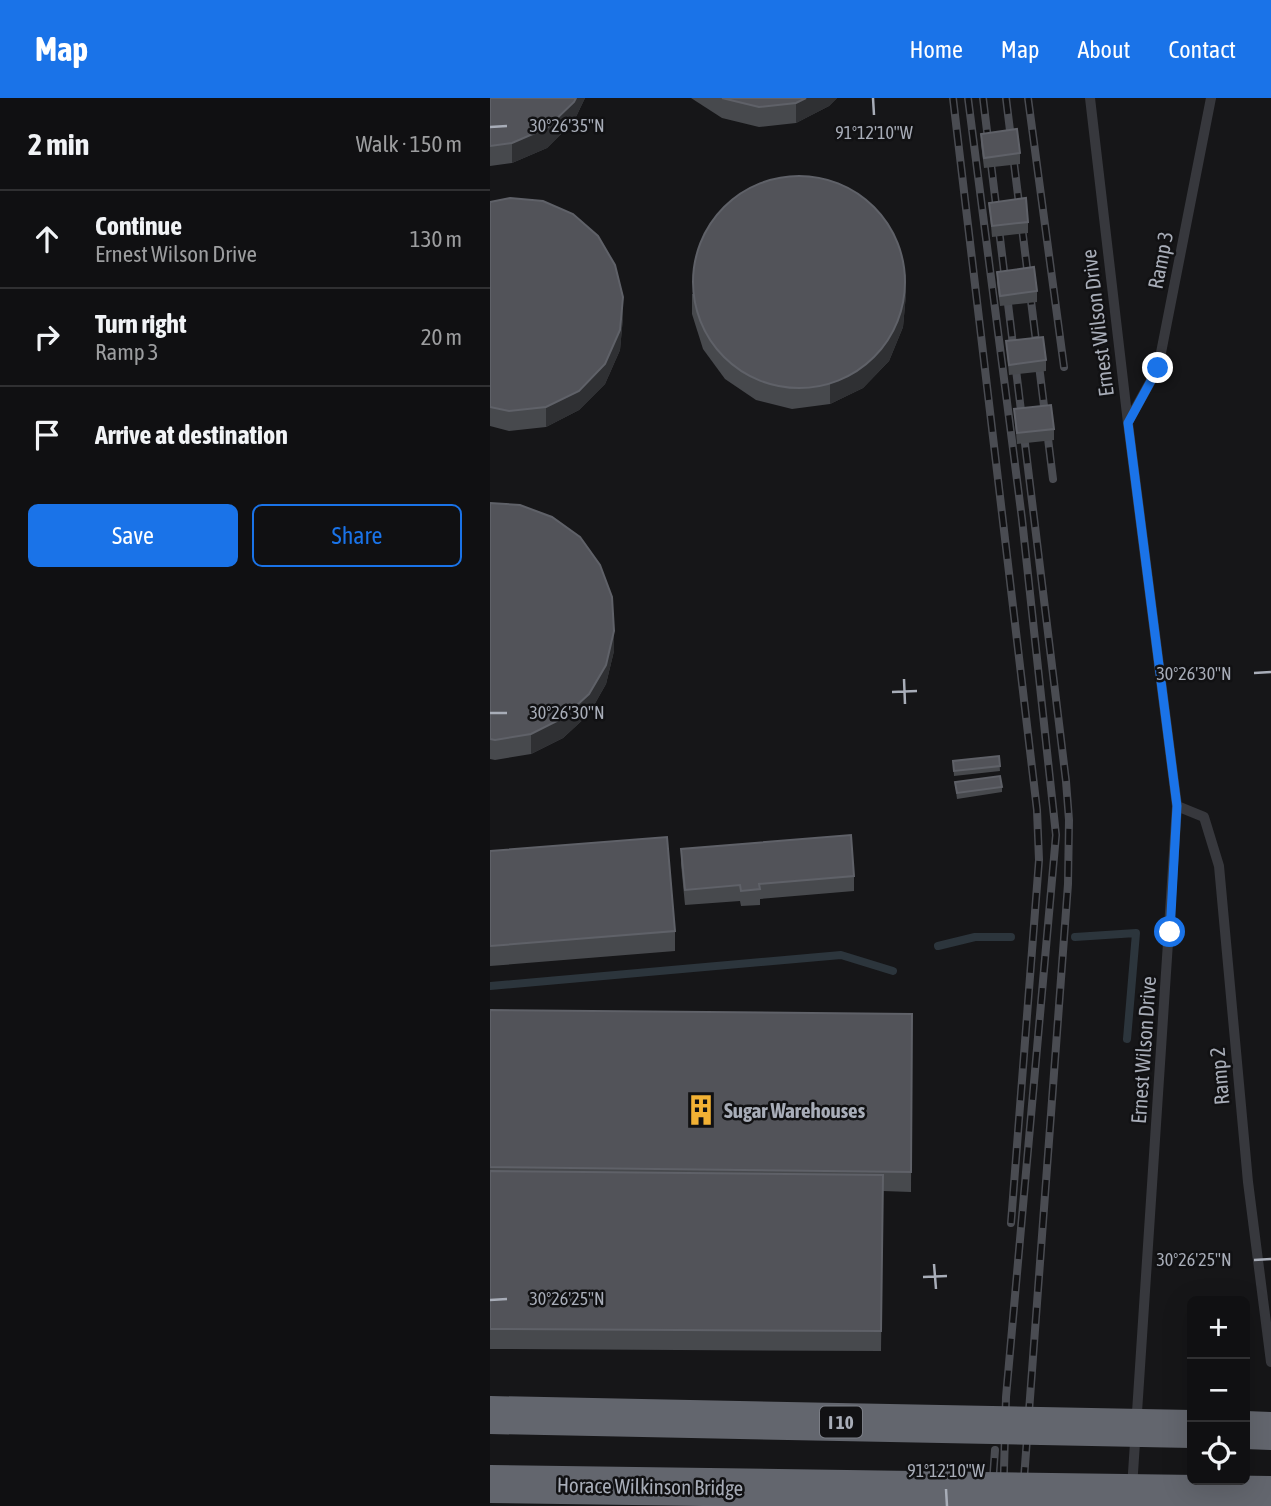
<!DOCTYPE html>
<meta charset="utf-8">
<style>
:root{--surface:#101012;--page:#1e1e20;--text:#f1f3f6;--muted:#9c9d9f;--line:#303032;--accent:#1a73e8}
body{margin:0;font-family:"Asap Condensed",sans-serif;background:var(--page);color:var(--text)}
.controls{position:absolute;right:21px;bottom:21px;display:grid;overflow:hidden;border-radius:10px;box-shadow:0 7px 28px #0002}
.controls button{width:63px;height:63px;display:grid;place-items:center;padding:0;border:0;border-bottom:2px solid var(--line);background:var(--surface);color:var(--text);font:35px sans-serif}
.stop{position:absolute;width:21px;height:21px;margin:-16px;border:5px solid #1a73e8;border-radius:50%;background:#fff}
.stop.end{background:#1a73e8;border-color:#fff;box-shadow:0 2px 7px #0008}
.list{margin:0;padding:0;list-style:none}
h2{display:flex;justify-content:space-between;align-items:center;height:91px;margin:0;padding:0 28px;font-size:30px}
h2 small{font-size:23px;font-weight:400;color:var(--muted)}
.list li{display:grid;grid-template-columns:46px 1fr auto;gap:21px;align-items:center;box-sizing:border-box;height:98px;padding:0 28px;border-top:2px solid var(--line)}
.list b{display:block;font-size:26px;white-space:nowrap}
.list p{margin:0;font-size:23px;white-space:nowrap;color:var(--muted)}
.list em{font-size:23px;font-style:normal;color:var(--muted)}
.actions{display:flex;gap:14px;padding:21px 28px}
.actions a{flex:1;padding:16px 0;border:2px solid var(--accent);border-radius:10px;text-align:center;font-size:24px;color:var(--accent)}
.actions .main{background:var(--accent);color:#fff}
.icon{flex:none;width:38px;height:38px;fill:none;stroke:currentColor;stroke-width:2;stroke-linecap:round;stroke-linejoin:round}
.map{position:relative;flex:none;width:781px;height:1408px;overflow:hidden}
header{display:flex;align-items:center;gap:42px;box-sizing:border-box;height:98px;padding:0 35px;background:var(--accent);color:#fff}
header strong{font-size:33px}
nav{display:flex;gap:38px;margin-inline-start:auto;font-size:24px}
main{display:flex}
aside{flex:1;background:var(--surface)}
.map>svg:first-child{display:block}
.lines{fill:none;stroke-linecap:round;stroke-linejoin:round}
.stream{stroke:#2c353c;stroke-width:8}
.service{stroke:#37383d;stroke-width:10}
.motorway{stroke:#63666e;stroke-width:38}
.rail-casing{stroke:#4a4c52;stroke-width:8}
.rail{stroke:#111113;stroke-width:5;stroke-dasharray:16;stroke-linecap:butt}
.motorway-bridge{stroke:#63666e;stroke-width:38}
.wall{fill:#47494d}
.shaded-wall{fill:#2f3033}
.building{fill:#525359;stroke:#5f6168;stroke-width:2}
.route{stroke:#1a73e8;stroke-width:9}
.ticks{fill:none;stroke:#a8adb8;stroke-width:2.5}
.labels{text-anchor:middle;dominant-baseline:central;stroke-width:5;stroke-linejoin:round;paint-order:stroke}
.shield{fill:#111113;stroke:#7b7e86;stroke-width:2}
.shield-label{font-size:19px;font-weight:bold;fill:#a8adb8}
.street-label{font-size:21px;fill:#a8adb8;stroke:#111113}
.poi-label{font-size:21px;font-weight:bold;fill:#a8adb8;stroke:#111113;text-anchor:start}
.ticks-label{font-size:18px;text-anchor:middle;fill:#a8adb8;stroke:#111113;stroke-width:5;stroke-linejoin:round;paint-order:stroke}
</style>
<header>
<strong>Map</strong>
<nav><a>Home</a><a>Map</a><a>About</a><a>Contact</a></nav>
</header>
<main>
<aside>
<h2>2 min<small>Walk · 150 m</small></h2>
<ul class="list">
<li><svg class="icon" aria-label="ahead" viewBox="0 0 24 24"><path d="M12 20V5M6 11l6-6 6 6"/></svg><div><b>Continue</b><p>Ernest Wilson Drive</p></div><em>130 m</em></li>
<li><svg class="icon" aria-label="right" viewBox="0 0 24 24"><path d="M7 20v-9h11M14 6l5 5-5 5"/></svg><div><b>Turn right</b><p>Ramp 3</p></div><em>20 m</em></li>
<li><svg class="icon" aria-label="arrive" viewBox="0 0 24 24"><path d="M6 21V4h12l-3 4 3 4H6"/></svg><div><b>Arrive at destination</b></div></li>
</ul>
<div class="actions"><a class="main">Save</a><a>Share</a></div>
</aside>
<div class="map">
<svg width="781" height="1408" viewBox="0 0 781 1408">
<rect width="100%" height="100%" fill="#161618"/>
<g class="lines">
<g class="stream">
<path d="M585 839 646 835 637 941"/>
<path d="M448 848 485 839H521"/>
<path d="M0 888 351 857 403 873"/>
</g>
<g class="service">
<path d="M600 0 638 325 687 708 642 1390"/>
<path d="M638 324 668 270 721 0"/>
<path d="M687 708 714 719 729 768 758 1084 781 1264"/>
</g>
<path class="motorway" d="M755 1332 781 1333"/>
<defs>
<g id="rail">
<path d="M463 0 547 712 549 762 521 1125"/>
<path d="M478 0 532 421 566 737 516 1299 513 1408"/>
<path d="M493 0 576 683 579 722 578 786 532 1408"/>
<path d="M516 0 563 381"/>
<path d="M538 0 574 269"/>
<path d="M501 1408 505 1352"/>
</g>
</defs>
<use href="#rail" class="rail-casing"/>
<use href="#rail" class="rail"/>
<g class="motorway-bridge">
<path d="M0 1317 702 1331"/>
<path d="M0 1386 781 1397"/>
</g>
</g>
<g class="wall">
<path d="M0 0H95L84 23 57 50 22 65 0 68Z"/>
<path d="M201 0H347L339 8 306 25 269 29 232 20Z"/>
<path d="M491 36 530 55V66L494 70 491 46Z"/>
<path d="M0 104 133 219 130 252 115 286 89 312 56 329 19 333 0 328Z"/>
<path d="M499 105 538 124V135L502 139Z"/>
<path d="M507 174 547 193V204L510 208 507 185Z"/>
<path d="M202 196H416L413 229 399 263 373 290 340 306 302 311 266 302 235 281 213 251 202 216Z"/>
<path d="M516 243 556 262V273L519 277Z"/>
<path d="M524 311 564 331V342L527 346Z"/>
<path d="M0 405 124 553 116 586 99 616 73 640 41 656 5 662 0 661Z"/>
<path d="M509 658 510 673 464 678 463 663Z"/>
<path d="M465 684 512 689V694L467 701Z"/>
<path d="M191 751 364 778V793L270 801V807L251 808 250 803 195 807 191 766Z"/>
<path d="M0 753 185 833V853L0 868Z"/>
<path d="M0 912 422 916 421 1094 393 1093 391 1253 0 1251Z"/>
</g>
<g class="shaded-wall">
<path d="M86 0H95L84 23 57 50 22 65V45Z"/>
<path d="M316 0H347L339 8 306 25V5Z"/>
<path d="M416 176V196L413 229 399 263 373 290 340 306V286Z"/>
<path d="M133 199V219L130 252 115 286 89 312 56 329V309Z"/>
<path d="M124 533V553L116 586 99 616 73 640 41 656V636Z"/>
</g>
<g class="building">
<path d="M0 0H86L84 4 57 30 22 45 0 48Z"/>
<path d="M232 0H316L306 5 269 9Z"/>
<path d="M527 31 530 55 494 60 491 36Z"/>
<circle cx="309" cy="184" r="106"/>
<path d="M20 100 53 103 83 116 108 138 125 167 133 199 130 232 115 266 89 293 56 309 19 313 0 309V104Z"/>
<path d="M536 100 538 124 502 128 499 105Z"/>
<path d="M544 169 547 193 510 198 507 174Z"/>
<path d="M553 239 556 262 519 267 516 243Z"/>
<path d="M561 307 564 331 527 335 524 311Z"/>
<path d="M0 405 30 407 62 419 90 439 110 467 122 499 124 533 116 567 99 596 73 620 41 636 5 642 0 641Z"/>
<path d="M509 658 510 668 464 673 463 663Z"/>
<path d="M510 678 512 689 467 695 465 684Z"/>
<path d="M361 737 364 778 269 786 270 791 251 793 250 787 195 792 191 751Z"/>
<path d="M177 739 185 833 0 848V753Z"/>
<path d="M0 912 422 916 421 1074 0 1069Z"/>
<path d="M0 1073 393 1077 391 1233 0 1231Z"/>
</g>
<g class="lines">
<path class="route" d="M668 270 638 325 687 708 680 834"/>
</g>
<path class="ticks" d="M383 0 384 17M0 29 17 28M764 575 781 574M414 581 415 606M402 594 427 593M0 615H17M764 1162 781 1161M444 1166 446 1191M433 1179 457 1178M0 1202 17 1201M456 1391 457 1408"/>
<defs>
<symbol id="building-bare" viewBox="-9 -9 18 18"><path d="M-4-6H4V6H1V3H-1V6H-4ZM-2.5-4.3h1.7v1.8h-1.7ZM.8-4.3h1.7v1.8H.8ZM-2.5-1h1.7V.8h-1.7ZM.8-1h1.7V.8H.8Z" fill="#f2b134" stroke="#111113" stroke-width="2.5" paint-order="stroke"/></symbol>
</defs>
<g fill-rule="evenodd">
<use href="#building-bare" x="189" y="990" width="44" height="44"/>
</g>
<g class="labels">
<rect class="shield" x="330" y="1308.5" width="42" height="31" rx="5"/>
<g class="shield-label">
<text x="351" y="1324">I 10</text>
</g>
<g class="street-label">
<text transform="translate(670 162) rotate(-79)">Ramp 3</text>
<text transform="translate(607 225) rotate(-97)">Ernest Wilson Drive</text>
<text transform="translate(653 952) rotate(-86)">Ernest Wilson Drive</text>
<text transform="translate(729 978) rotate(-95)">Ramp 2</text>
<text transform="translate(160 1388) rotate(1)">Horace Wilkinson Bridge</text>
</g>
<g class="poi-label">
<text x="234" y="1012">Sugar Warehouses</text>
</g>
</g>
<g class="ticks-label">
<text x="77" y="34">30°26'35"N</text>
<text x="384" y="41">91°12'10"W</text>
<text x="704" y="582">30°26'30"N</text>
<text x="77" y="621">30°26'30"N</text>
<text x="704" y="1168">30°26'25"N</text>
<text x="77" y="1207">30°26'25"N</text>
<text x="456" y="1379">91°12'10"W</text>
</g>
</svg>
<div class="controls">
<button>+</button>
<button>−</button>
<button><svg class="icon" aria-label="locate" viewBox="0 0 24 24"><circle cx="12" cy="12" r="6"/><path d="M12 2v4M12 18v4M2 12h4M18 12h4"/></svg></button>
</div>
<div class="stop" style="left:680px;top:834px"></div>
<div class="stop end" style="left:668px;top:270px"></div>
</div>
</main>
